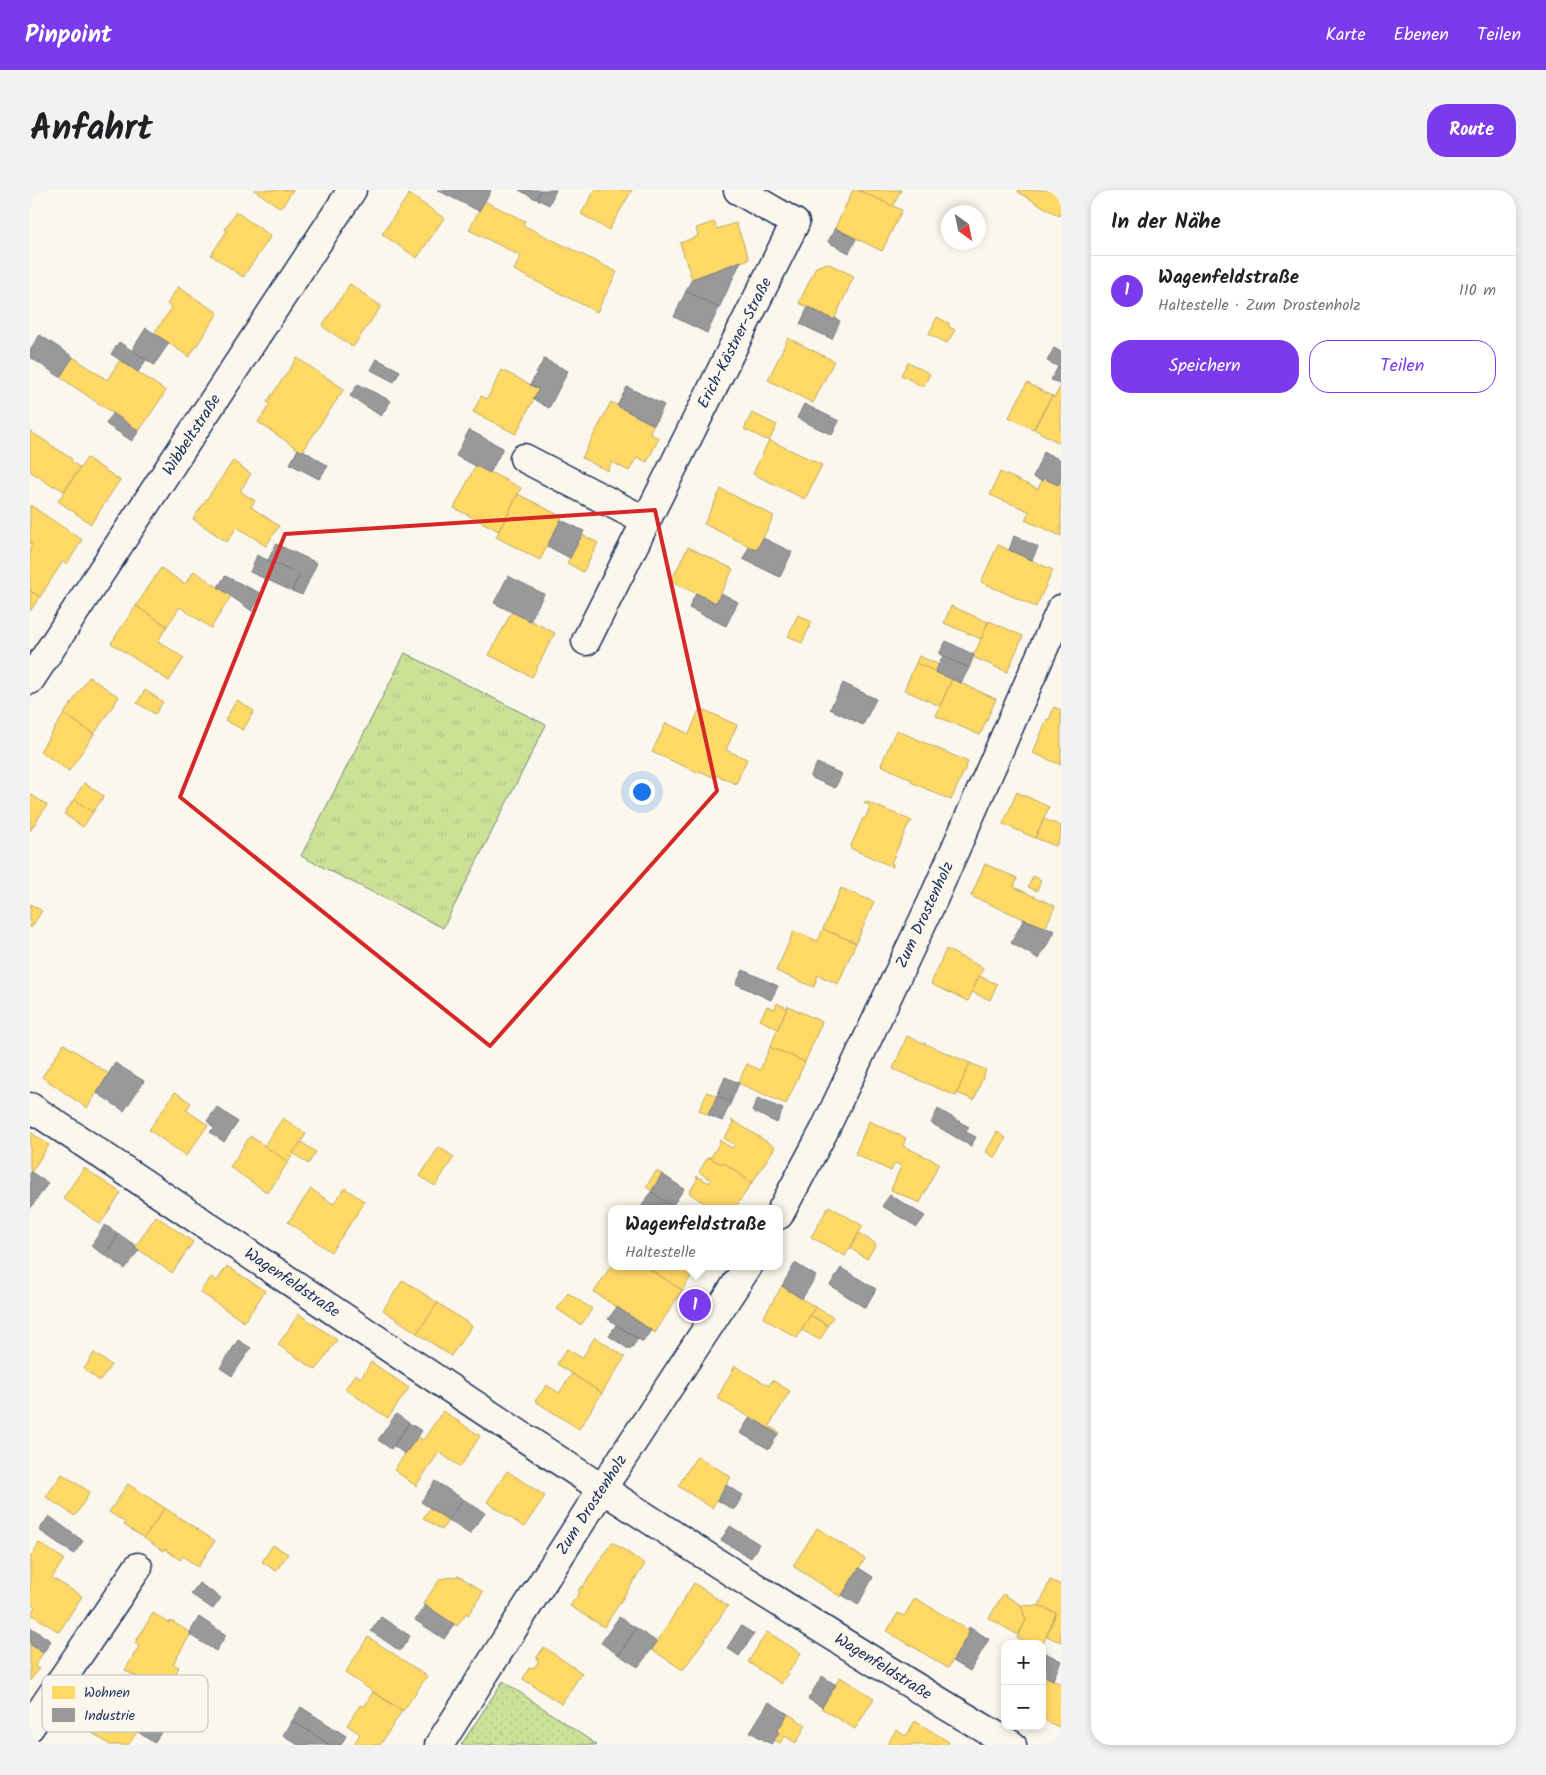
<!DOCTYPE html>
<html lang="de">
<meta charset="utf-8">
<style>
:root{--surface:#fff;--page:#f2f2f2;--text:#202124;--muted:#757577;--line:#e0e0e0;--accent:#7c3aed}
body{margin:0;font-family:Kalam,sans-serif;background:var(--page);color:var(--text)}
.controls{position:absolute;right:15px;bottom:15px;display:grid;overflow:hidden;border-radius:10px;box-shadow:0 2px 8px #0003}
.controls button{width:45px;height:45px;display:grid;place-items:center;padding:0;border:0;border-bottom:1px solid var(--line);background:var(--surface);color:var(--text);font:25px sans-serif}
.compass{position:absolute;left:911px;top:15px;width:45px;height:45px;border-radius:50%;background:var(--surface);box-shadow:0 2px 8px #0003;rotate:147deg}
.you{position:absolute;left:611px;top:601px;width:18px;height:18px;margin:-12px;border:4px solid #fff;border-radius:50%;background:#1a73e8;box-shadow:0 0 0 8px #1a73e833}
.badge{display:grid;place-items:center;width:32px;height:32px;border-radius:50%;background:var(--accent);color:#fff;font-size:16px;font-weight:700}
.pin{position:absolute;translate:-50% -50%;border:2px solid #fff;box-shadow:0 1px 5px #0006}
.popup{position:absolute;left:578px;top:1015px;width:175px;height:65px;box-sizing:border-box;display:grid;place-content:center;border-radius:10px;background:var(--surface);filter:drop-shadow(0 1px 4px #0005);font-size:16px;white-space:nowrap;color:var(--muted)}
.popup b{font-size:19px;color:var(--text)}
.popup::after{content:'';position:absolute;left:50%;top:100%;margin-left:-10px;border:10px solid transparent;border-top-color:var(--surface)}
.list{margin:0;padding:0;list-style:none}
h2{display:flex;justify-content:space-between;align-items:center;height:65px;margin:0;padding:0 20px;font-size:21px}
h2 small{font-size:16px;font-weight:400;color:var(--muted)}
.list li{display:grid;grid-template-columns:32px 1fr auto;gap:15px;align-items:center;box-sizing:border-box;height:70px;padding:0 20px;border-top:1px solid var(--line)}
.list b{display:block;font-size:19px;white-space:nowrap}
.list p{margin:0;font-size:16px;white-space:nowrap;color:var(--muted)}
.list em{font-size:16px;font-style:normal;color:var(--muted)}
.actions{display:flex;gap:10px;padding:15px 20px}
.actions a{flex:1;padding:11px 0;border:1px solid var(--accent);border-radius:20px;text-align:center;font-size:18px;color:var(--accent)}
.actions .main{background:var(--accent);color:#fff}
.map{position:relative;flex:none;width:1031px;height:1555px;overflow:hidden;border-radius:20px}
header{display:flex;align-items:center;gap:30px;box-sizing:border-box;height:70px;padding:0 25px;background:var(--accent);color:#fff}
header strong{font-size:24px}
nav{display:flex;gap:28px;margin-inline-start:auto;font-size:18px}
.intro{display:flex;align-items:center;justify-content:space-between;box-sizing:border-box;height:120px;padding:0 30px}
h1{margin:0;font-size:35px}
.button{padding:12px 22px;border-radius:20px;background:var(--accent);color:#fff;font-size:18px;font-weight:700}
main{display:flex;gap:30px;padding:0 30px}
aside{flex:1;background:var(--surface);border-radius:20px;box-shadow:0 2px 8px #0003}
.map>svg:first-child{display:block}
.park{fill:url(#park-tufts);stroke:#74887a}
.garden{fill:url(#garden-dots);stroke:#74887a}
.homes{fill:#ffd966;stroke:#bba664}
.industry{fill:#999;stroke:#737987}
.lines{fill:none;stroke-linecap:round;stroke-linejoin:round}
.minor-casing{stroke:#1b2f5e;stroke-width:31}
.minor{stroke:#fbf7ec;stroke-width:28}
.marked{fill:none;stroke:#d62828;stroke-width:4;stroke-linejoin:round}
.labels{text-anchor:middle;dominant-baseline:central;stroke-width:5;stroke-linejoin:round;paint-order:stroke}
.street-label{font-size:16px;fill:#1b2f5e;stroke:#fbf7ec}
.key{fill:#fbf7ec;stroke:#b8bbc1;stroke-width:1}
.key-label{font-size:14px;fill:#1b2f5e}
</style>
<header>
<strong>Pinpoint</strong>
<nav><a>Karte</a><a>Ebenen</a><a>Teilen</a></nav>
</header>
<div class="intro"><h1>Anfahrt</h1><a class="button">Route</a></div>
<main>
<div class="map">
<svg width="1031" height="1555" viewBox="0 0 1031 1555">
<defs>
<pattern id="park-tufts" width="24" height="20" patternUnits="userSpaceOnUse" patternTransform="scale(1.25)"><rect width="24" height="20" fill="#cde196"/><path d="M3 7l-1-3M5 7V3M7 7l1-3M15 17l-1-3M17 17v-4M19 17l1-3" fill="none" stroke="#afc184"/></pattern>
<pattern id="garden-dots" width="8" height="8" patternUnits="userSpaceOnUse" patternTransform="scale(1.25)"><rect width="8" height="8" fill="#cde196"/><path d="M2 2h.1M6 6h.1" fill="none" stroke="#afc184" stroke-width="1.8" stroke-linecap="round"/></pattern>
</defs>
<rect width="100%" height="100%" fill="#fbf7ec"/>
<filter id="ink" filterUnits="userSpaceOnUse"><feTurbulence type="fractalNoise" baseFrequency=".02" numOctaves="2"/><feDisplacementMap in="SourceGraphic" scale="10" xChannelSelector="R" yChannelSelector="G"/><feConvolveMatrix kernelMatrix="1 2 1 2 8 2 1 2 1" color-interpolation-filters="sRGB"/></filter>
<g filter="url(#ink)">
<path class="park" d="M375 463 516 535 413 738 271 666Z"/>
<path class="garden" d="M473 1491 567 1555H431Z"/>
<g class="homes">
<path d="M224 0H263L251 18Z"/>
<path d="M565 0H602L579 40 551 24Z"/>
<path d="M823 0H828L872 20 852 61 805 38Z"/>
<path d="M828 0H871L863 16Z"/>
<path d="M989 0H1031V22L1029 26 988 2Z"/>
<path d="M379 4 414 28 387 68 352 44Z"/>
<path d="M454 11 495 31 493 35 587 82 567 122 484 80 491 66 439 40Z"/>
<path d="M206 22 241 46 213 87 181 65 197 41 195 39Z"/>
<path d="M684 32 687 39 706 33 719 69 662 89 650 53 668 46 666 38Z"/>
<path d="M797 73 824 86 804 130 769 113 786 77Z"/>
<path d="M320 94 351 116 323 157 292 136Z"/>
<path d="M148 97 188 123 159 167 124 143 142 118 137 114Z"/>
<path d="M907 127 920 134 918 136 925 140 917 153 899 144Z"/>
<path d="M758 148 804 171 783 213 738 190Z"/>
<path d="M43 167 77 190 90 170 136 201 109 241 30 187Z"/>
<path d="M267 168 314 199 272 262 228 232 240 214 237 212Z"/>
<path d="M878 172 900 184 893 197 871 185Z"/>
<path d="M472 180 509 199 486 244 443 222 451 206 457 209Z"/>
<path d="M997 193 1024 207 1022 206 1003 239 979 227Z"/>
<path d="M1029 193 1031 194V254L1004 239 1022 206 1024 208 1031 196 1028 194Z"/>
<path d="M581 212 624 235 619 243 629 248 617 272 607 267 599 281 582 272 578 281 552 268Z"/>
<path d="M722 223 747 235 739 251 714 239Z"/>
<path d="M0 241 42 269 41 271 50 278 34 301 24 295 23 297 0 281Z"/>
<path d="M739 250 792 275 775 309 723 284Z"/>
<path d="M57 268 90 290 61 334 28 311Z"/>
<path d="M203 271 221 284 210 301 225 311 221 317 249 336 236 356 207 337 197 352 163 329Z"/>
<path d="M446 275 491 298 469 341 424 318Z"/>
<path d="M970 282 1008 299 1013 288 1028 295 1031 288V346L995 330 999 321 960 305Z"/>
<path d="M691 299 744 326 727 360 674 334Z"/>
<path d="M488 304 532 327 510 370 466 347Z"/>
<path d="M0 315 52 350 37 374 33 371 10 407 0 401V358L2 354 0 353Z"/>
<path d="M552 345 568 353 553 382 537 373Z"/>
<path d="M968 355 1023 380 1006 417 951 392Z"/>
<path d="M658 357 703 379 686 413 641 391Z"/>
<path d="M131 378 155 394 164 381 201 406 181 438 150 417 137 436 106 416Z"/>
<path d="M0 401 10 407 0 421Z"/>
<path d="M106 416 137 436 128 451 154 468 139 491 81 453Z"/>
<path d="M921 416 958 432 951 449 914 433Z"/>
<path d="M482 421 525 443 502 487 459 465Z"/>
<path d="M768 425 782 432 772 453 758 446Z"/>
<path d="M959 431 993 446 977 482 943 467Z"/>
<path d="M889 466 909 475 905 482 886 473Z"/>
<path d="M886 473 922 489 910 516 874 500Z"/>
<path d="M59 487 89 507 64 544 34 524Z"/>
<path d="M922 489 966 509 950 545 906 526Z"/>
<path d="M115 500 133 512 125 524 107 513Z"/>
<path d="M207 510 224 521 213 540 195 530Z"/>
<path d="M1024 517 1031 520V575L1003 563 1017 529 1019 530Z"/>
<path d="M670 518 707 535 696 560 717 569 706 594 687 585 685 588 670 581 669 583 622 562 636 533 659 544Z"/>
<path d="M34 524 64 544 39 581 10 561Z"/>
<path d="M866 540 938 572 921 610 881 592 882 590 851 575Z"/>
<path d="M54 593 74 606 63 622 44 609Z"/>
<path d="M987 602 1019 617 1005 648 973 634Z"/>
<path d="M0 604 17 615 0 641Z"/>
<path d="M44 609 63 622 53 637 34 624Z"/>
<path d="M835 611 882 631 881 633H879L861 673 863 674V677L820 658 833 628 835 629 840 616 834 613Z"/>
<path d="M1014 629 1031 636V645L1026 656 1005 648Z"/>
<path d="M955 674 987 688 984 697 1025 716 1015 738 941 706Z"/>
<path d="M1003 686 1011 690 1007 701 998 697Z"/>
<path d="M811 698 844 712 826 753 793 739Z"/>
<path d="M0 714 12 721 1 738 0 737Z"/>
<path d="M793 739 826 753 808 794 788 785 784 797 746 781 764 741 788 751Z"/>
<path d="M916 759 953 778 938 811 901 794Z"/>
<path d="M949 786 967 794 960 810 942 802Z"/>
<path d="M747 813 757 818 748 839 730 830 737 816 745 819Z"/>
<path d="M758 816 792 832 775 872 740 857Z"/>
<path d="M877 846 940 873 926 906 863 879Z"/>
<path d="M34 854 79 884 57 918 12 887Z"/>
<path d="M740 857 775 872 756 914 708 893 717 874 730 880Z"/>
<path d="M940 873 956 880 944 910 927 903Z"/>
<path d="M145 902 161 913 156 920 178 935 156 966 119 940Z"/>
<path d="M677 902 687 906 678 925 669 920Z"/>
<path d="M253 928 276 944 258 972 234 956Z"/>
<path d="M702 930 745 957 722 993 693 972 692 974 678 967H681L690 952 689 950 702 958 705 955 694 948 704 933 702 932Z"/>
<path d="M839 931 876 948 873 956 909 973 890 1013 861 1000 871 976 865 973 861 981 825 964Z"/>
<path d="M0 942 19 955 0 984Z"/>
<path d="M967 942 976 948 965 968 956 962Z"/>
<path d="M220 946 258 972 238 1003 200 977Z"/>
<path d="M271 952 286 962 278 974 263 963Z"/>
<path d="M409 957 424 967 405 996 390 986Z"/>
<path d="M678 967 692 974 693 972 722 993 704 1019H683L659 1003 668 988 666 987 667 986 679 993 681 990 669 982Z"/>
<path d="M54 978 91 1003 70 1034 33 1008Z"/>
<path d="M626 981 632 984 622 1001 616 997Z"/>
<path d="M315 998 335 1012 301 1062 258 1032 281 999 303 1014Z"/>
<path d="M799 1016 833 1036 815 1066 781 1047Z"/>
<path d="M126 1026 163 1052 142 1083 105 1057Z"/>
<path d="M829 1043 846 1054 837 1069 820 1058Z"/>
<path d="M197 1076 235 1101 214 1132 170 1102 181 1087 187 1091Z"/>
<path d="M581 1076H615L652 1100 625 1143 564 1102Z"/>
<path d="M615 1076H668L652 1100Z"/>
<path d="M373 1090 408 1113 387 1143 353 1120Z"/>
<path d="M752 1096 785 1117 767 1148 733 1128Z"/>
<path d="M538 1103 562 1119 551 1135 527 1119Z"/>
<path d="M408 1113 442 1136 421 1166 387 1143Z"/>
<path d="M785 1117 803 1127 798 1135 780 1125Z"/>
<path d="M269 1124 307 1150 286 1180 248 1155Z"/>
<path d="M780 1125 798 1136 790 1150 772 1140Z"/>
<path d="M565 1147 595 1167 572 1203 527 1174 537 1159 552 1168Z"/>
<path d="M64 1163 81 1175 70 1191 54 1179Z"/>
<path d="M341 1172 379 1198 358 1228 315 1199 325 1184 331 1188Z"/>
<path d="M705 1176 739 1196 742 1190 760 1201 739 1236 749 1242 748 1244 687 1208Z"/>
<path d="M542 1184 572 1203 549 1239 505 1211 517 1195 529 1203Z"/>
<path d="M413 1221 450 1246 430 1277 409 1262 386 1296 364 1280 387 1246 393 1250Z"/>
<path d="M667 1266 701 1287 682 1318 648 1296Z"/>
<path d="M477 1281 515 1306 494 1337 457 1312Z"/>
<path d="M32 1284 60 1302 45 1326 16 1307Z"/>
<path d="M98 1294 135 1318 114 1348 94 1335 95 1332 79 1322Z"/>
<path d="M135 1318 185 1351 168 1377 153 1366 150 1370 135 1359 133 1361 114 1348Z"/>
<path d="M400 1318 418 1330 412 1340 393 1328Z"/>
<path d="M787 1338 835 1369 811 1407 763 1376Z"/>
<path d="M582 1352 615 1374 574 1437 540 1416 550 1402 548 1401 551 1396 552 1398Z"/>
<path d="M9 1353 34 1369 22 1388 52 1406 29 1442 1 1424 5 1417 0 1413V1368Z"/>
<path d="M243 1355 258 1364 246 1381 232 1372Z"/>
<path d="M429 1386 453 1402 438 1425 436 1423 427 1436 393 1414 410 1389Z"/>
<path d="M1020 1390 1031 1395V1452L1016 1446 1026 1423 1009 1416Z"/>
<path d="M664 1393 698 1416 653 1480 622 1460Z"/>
<path d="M973 1404 991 1415 996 1430 988 1445 959 1428Z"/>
<path d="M885 1408 940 1441 918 1478 857 1441 868 1423 874 1426Z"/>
<path d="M991 1415 1010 1416 1026 1423 1013 1454 1009 1452 1008 1454H1001L987 1448 996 1430Z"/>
<path d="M123 1423 139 1433 141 1431 161 1443 143 1474 149 1477 134 1504 95 1480 109 1456 105 1453Z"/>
<path d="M737 1442 771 1463 751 1494 718 1472Z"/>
<path d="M338 1447 397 1486 373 1521 315 1483Z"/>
<path d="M0 1454 13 1463 6 1474 5 1477 9 1479 0 1491Z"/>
<path d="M514 1457 552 1483 531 1514 493 1489 499 1478 505 1477 508 1472 507 1467Z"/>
<path d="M810 1487 844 1508 825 1539 791 1518Z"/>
<path d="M1017 1487 1031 1494V1538L1012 1529V1496Z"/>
<path d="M343 1502 372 1521 350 1555H326L324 1554 330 1544 317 1535 330 1515 334 1517Z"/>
<path d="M72 1508 87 1518 89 1516 110 1530 104 1539 107 1542 98 1555H80L52 1536Z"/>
<path d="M758 1524 776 1535 766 1553 755 1546 750 1553 744 1550 749 1543 747 1541Z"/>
<path d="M885 1531 919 1552 918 1555H857L866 1540 876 1546Z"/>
</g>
<g class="industry">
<path d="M407 0H459L461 1 449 21Z"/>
<path d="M489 0H511L506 9Z"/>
<path d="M511 0H526L519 15 507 9Z"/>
<path d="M805 38 826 49 819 63 798 52Z"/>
<path d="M711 71 689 118 656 101 662 89Z"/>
<path d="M656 101 689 118 677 143 644 127Z"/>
<path d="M778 117 804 130 805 128 810 131 802 149 770 134Z"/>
<path d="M116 138 139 153 124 175 102 160Z"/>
<path d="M10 145 43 167 30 187 0 167V159Z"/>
<path d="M89 152 116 170 108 182 81 164Z"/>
<path d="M1024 158 1031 162V178L1017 171Z"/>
<path d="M347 169 370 181 364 192 341 180Z"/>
<path d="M514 169 538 181 519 218 503 209 509 199 500 195Z"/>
<path d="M1028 177 1031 178V194L1021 190Z"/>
<path d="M328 194 361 211 351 226 320 206Z"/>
<path d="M597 197 634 215 624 235 587 216Z"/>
<path d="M774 214 809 231 802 245 767 228Z"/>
<path d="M83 223 109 241 102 251 76 234Z"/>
<path d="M439 240 473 258 460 283 426 266Z"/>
<path d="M268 259 272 262 273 260 298 276 289 289 260 274Z"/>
<path d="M1014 262 1031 270V288L1028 295 1013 288 1012 291 1003 287Z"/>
<path d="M531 330 554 341 540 368 517 356Z"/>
<path d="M984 346 1008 357 1002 370 979 360Z"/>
<path d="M733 348 762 362 750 387 713 369 719 357 727 360Z"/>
<path d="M246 354 287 373 272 405 262 401 269 385 238 370Z"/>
<path d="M227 365 269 385 262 401 220 382Z"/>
<path d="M195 386 232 404 222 421 188 397Z"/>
<path d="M478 386 514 404 500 431 464 413Z"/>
<path d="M666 403 686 413 691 403 708 412 696 436 659 418Z"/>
<path d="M916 451 944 465 939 478 909 464Z"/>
<path d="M913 466 939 478 931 493 905 482Z"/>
<path d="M813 493 846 509 833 535 800 519Z"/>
<path d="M787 573 812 584 805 598 780 587Z"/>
<path d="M994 729 1025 741 1009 769 981 753Z"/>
<path d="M713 780 748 796 741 810 706 794Z"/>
<path d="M85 873 114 891 94 921 67 903Z"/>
<path d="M695 887 709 893 701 912 687 906Z"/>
<path d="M687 906 701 912 692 931 678 925Z"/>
<path d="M728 908 753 919 747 933 722 921Z"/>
<path d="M187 917 208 932 194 952 180 942 184 938 177 931Z"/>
<path d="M908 919 939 937 936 942 946 947 941 956 901 933Z"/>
<path d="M1 982 18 993 0 1019V984Z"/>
<path d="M632 984 654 999 642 1016 621 1002Z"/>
<path d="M621 1002 642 1016 640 1019H610Z"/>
<path d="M860 1005 895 1026 887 1037 852 1016Z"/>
<path d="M75 1035 89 1044 75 1065 61 1056Z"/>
<path d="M89 1044 106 1056 105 1057 109 1060 95 1079 75 1065Z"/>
<path d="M765 1073 786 1086 772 1109 752 1096Z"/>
<path d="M811 1078 846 1099 835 1118 800 1095Z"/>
<path d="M587 1117 621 1140 613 1152 578 1129Z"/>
<path d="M586 1135 608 1149 600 1160 579 1146Z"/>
<path d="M208 1150 221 1158 202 1186 190 1178Z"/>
<path d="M366 1224 379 1233 361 1259 348 1250Z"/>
<path d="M720 1227 748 1244 739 1259 710 1243Z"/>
<path d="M379 1233 392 1241 375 1264 364 1256Z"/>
<path d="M405 1291 433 1309 418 1330 391 1312Z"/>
<path d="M696 1295 713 1305 704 1320 687 1310Z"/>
<path d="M433 1309 455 1323 440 1344 418 1330Z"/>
<path d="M19 1326 53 1351 44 1364 9 1340Z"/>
<path d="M700 1336 729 1354 721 1368 691 1350Z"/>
<path d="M829 1378 843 1387 828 1415 812 1405Z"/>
<path d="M169 1393 191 1408 183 1419 161 1404Z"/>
<path d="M395 1415 424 1434 414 1449 385 1430Z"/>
<path d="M169 1427 196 1445 186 1461 160 1445 161 1443 160 1442Z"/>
<path d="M351 1427 380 1446 370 1461 341 1441Z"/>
<path d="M589 1427 606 1438 589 1465 571 1453Z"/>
<path d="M711 1436 724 1444 709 1466 697 1458Z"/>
<path d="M0 1437 21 1451 13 1463 0 1454Z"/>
<path d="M939 1437 959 1449 940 1481 923 1471 940 1441 938 1440Z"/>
<path d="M606 1438 627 1452 608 1477 589 1465Z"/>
<path d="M1012 1461 1031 1471 1023 1490 1012 1484Z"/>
<path d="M792 1486 806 1495 792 1517 778 1509Z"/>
<path d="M77 1489 139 1531 124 1553 104 1539 110 1530 89 1516 87 1518 72 1508 70 1509 65 1506Z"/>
<path d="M739 1512 758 1524 747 1541 749 1543 741 1554 720 1542Z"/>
<path d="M271 1517 316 1546 311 1555H300L262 1531Z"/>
<path d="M262 1531 279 1541 300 1555H268L253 1545Z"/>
</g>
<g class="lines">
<defs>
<g id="minor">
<path d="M494 268 616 331"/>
<path d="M556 451 765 33 708 0"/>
<path d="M0 490 322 0"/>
<path d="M0 917C325 1134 646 1356 982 1555"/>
<path d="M749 1025 794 941 902 712 1031 419"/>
<path d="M0 1537 108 1377"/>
<path d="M409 1555 572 1299 718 1076"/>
</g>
</defs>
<use href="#minor" class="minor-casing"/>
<use href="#minor" class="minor"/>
</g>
</g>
<path class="marked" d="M625 320 687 601 460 856 150 607 255 344Z"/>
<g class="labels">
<g class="street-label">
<text transform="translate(705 153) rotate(-63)">Erich-Kästner-Straße</text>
<text transform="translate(162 245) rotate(-57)">Wibbeltstraße</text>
<text transform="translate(895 725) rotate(-65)">Zum Drostenholz</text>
<text transform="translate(262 1093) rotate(34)">Wagenfeldstraße</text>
<text transform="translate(562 1315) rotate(-57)">Zum Drostenholz</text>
<text transform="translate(853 1477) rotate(32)">Wagenfeldstraße</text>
</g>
</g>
<rect x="12" y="1485" width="166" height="57" rx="8" class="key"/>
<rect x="22" y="1496" width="23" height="13" fill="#ffd966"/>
<rect x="22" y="1518" width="23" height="14" fill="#999"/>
<g class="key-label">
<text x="54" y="1507">Wohnen</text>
<text x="54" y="1530">Industrie</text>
</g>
</svg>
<div class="controls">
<button>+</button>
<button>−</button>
</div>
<svg class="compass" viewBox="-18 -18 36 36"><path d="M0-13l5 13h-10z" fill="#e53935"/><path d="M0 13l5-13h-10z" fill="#757577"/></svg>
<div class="you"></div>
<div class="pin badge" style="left:665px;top:1115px">1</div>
<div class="popup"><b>Wagenfeldstraße</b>Haltestelle</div>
</div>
<aside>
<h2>In der Nähe<small></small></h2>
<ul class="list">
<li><span class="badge">1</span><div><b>Wagenfeldstraße</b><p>Haltestelle · Zum Drostenholz</p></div><em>110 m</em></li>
</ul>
<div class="actions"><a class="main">Speichern</a><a>Teilen</a></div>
</aside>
</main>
